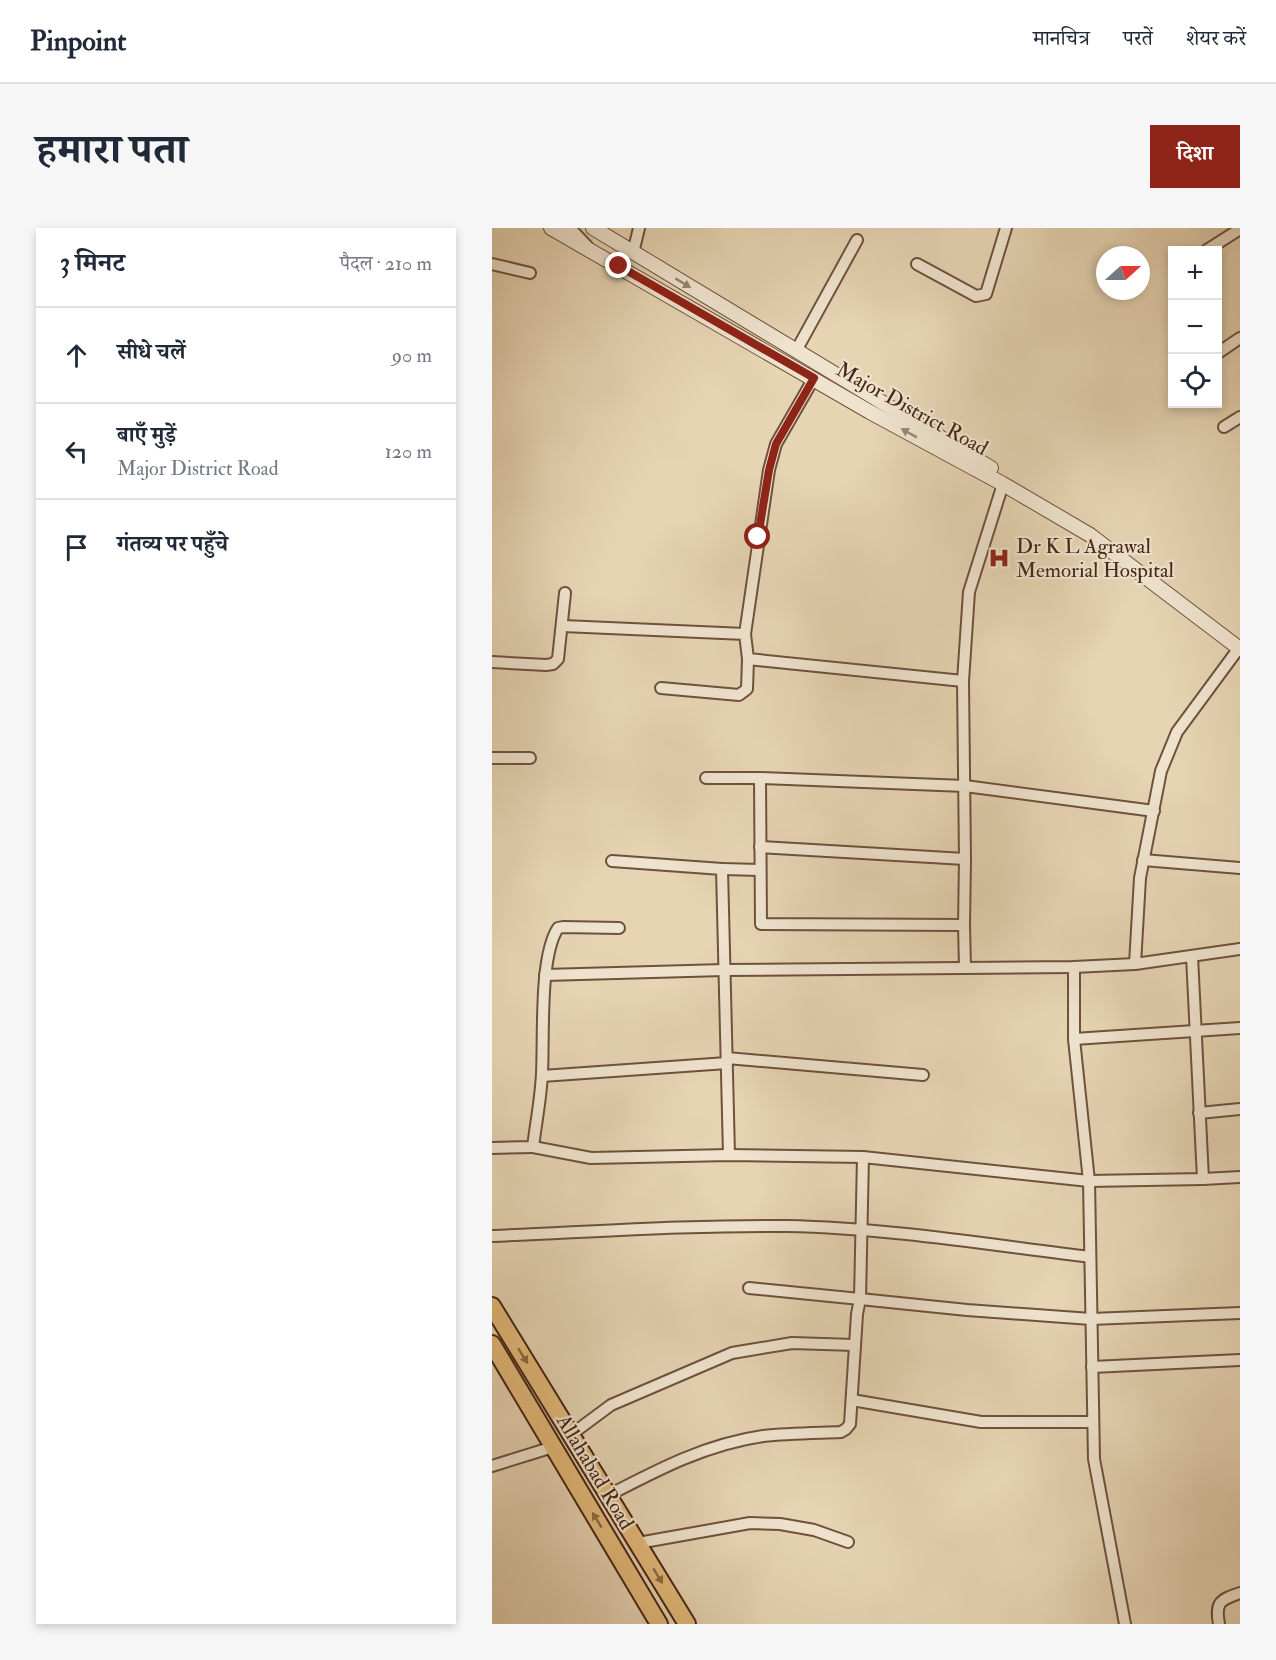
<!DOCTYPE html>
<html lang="hi">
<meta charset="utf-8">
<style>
:root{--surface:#fff;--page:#f6f6f7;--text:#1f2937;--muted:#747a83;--line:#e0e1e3;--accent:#8f2418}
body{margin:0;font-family:"IM FELL Double Pica","Noto Serif Devanagari",serif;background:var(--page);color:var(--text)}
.controls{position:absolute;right:18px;top:18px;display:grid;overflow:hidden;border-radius:0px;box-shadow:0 3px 9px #0003}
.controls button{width:54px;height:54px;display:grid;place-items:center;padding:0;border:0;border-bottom:2px solid var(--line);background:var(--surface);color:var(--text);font:30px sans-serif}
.compass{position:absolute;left:604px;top:18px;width:54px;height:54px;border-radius:50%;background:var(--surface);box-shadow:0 3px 9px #0003;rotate:69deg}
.stop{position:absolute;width:18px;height:18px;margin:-14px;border:4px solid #8f2418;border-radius:50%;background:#fff}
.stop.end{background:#8f2418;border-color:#fff;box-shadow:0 2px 6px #0008}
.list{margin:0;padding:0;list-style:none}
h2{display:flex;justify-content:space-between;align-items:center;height:78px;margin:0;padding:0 24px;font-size:26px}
h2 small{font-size:20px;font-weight:400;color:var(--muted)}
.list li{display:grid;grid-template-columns:39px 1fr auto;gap:18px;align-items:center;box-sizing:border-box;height:96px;padding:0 24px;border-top:2px solid var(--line)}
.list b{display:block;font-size:22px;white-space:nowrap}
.list p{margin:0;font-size:20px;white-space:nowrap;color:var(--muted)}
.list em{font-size:20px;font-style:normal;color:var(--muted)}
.icon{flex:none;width:33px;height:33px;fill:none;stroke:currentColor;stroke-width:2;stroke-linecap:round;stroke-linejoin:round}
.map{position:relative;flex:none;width:748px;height:1396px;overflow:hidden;border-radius:0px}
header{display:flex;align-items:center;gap:36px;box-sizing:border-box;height:84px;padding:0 30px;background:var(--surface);border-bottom:2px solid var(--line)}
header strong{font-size:28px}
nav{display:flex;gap:33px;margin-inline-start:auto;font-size:21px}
.intro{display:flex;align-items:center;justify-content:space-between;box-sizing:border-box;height:144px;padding:0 36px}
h1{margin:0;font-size:42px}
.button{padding:15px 27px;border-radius:0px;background:var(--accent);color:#fff;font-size:21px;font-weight:700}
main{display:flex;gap:36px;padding:0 36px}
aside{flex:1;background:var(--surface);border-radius:0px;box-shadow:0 3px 9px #0003}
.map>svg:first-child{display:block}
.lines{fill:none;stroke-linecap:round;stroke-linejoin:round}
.minor-casing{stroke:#6e523e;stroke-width:14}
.tertiary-casing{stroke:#6e523e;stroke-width:16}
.primary-casing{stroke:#462617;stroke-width:20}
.minor{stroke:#efe3ce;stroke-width:10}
.tertiary{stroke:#efe3ce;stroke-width:14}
.primary{stroke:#e3ba7a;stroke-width:16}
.oneway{fill:#9a8472}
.oneway2{fill:#8d6944}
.route{stroke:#8f2418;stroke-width:8}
.labels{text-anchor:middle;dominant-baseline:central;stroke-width:4.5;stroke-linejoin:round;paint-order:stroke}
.street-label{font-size:21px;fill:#462617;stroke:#efe3ce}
.poi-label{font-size:21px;fill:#462617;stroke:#efe3ce;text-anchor:start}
</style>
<header>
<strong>Pinpoint</strong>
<nav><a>मानचित्र</a><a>परतें</a><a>शेयर करें</a></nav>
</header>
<div class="intro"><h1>हमारा पता</h1><a class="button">दिशा</a></div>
<main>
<aside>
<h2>3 मिनट<small>पैदल · 210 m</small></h2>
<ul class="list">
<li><svg class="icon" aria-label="ahead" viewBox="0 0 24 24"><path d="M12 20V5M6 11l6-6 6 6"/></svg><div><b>सीधे चलें</b></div><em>90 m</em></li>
<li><svg class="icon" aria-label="left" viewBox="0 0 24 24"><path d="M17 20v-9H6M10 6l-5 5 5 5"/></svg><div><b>बाएँ मुड़ें</b><p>Major District Road</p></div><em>120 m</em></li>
<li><svg class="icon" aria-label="arrive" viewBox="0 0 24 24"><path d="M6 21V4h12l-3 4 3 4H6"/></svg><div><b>गंतव्य पर पहुँचे</b></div></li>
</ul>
</aside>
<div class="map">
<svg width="748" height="1396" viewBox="0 0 748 1396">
<rect width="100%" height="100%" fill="#e6d4b3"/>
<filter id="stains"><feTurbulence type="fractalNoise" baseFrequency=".00333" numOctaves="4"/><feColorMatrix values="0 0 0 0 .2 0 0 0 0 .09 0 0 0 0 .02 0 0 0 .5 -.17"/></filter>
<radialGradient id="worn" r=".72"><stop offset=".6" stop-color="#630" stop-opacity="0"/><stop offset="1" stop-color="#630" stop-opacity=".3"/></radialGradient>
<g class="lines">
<defs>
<g id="minor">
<path d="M78 0 95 18"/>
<path d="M715 22 748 1"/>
<path d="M141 25 147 0"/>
<path d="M0 36 38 45"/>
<path d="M425 36 484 68 494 66 514 0"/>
<path d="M304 123 365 12"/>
<path d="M726 125 748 110"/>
<path d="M732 199 748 189"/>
<path d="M71 398 253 406 256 431 471 453"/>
<path d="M253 406 277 242 284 216 322 150"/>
<path d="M0 434 54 437 61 436 66 431 73 365"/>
<path d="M169 460 247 467 255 461 256 431"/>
<path d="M0 530H38"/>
<path d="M214 550H268L473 558 662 583"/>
<path d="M268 550 269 696 472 697 473 631 471 453 477 364 511 256"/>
<path d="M268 619 473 631"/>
<path d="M651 632 748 640"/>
<path d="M120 633 230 641 237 927"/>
<path d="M230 641 268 642"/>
<path d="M472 697 473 740"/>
<path d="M700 728 711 951"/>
<path d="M643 736 648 650 669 543 685 504 747 420"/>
<path d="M582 739V811L597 953 602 1231 633 1396"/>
<path d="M53 747 232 742 582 739 643 736 748 721"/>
<path d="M582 811 748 800"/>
<path d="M235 830 431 847"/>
<path d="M50 848 235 835"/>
<path d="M707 885 748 881"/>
<path d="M41 919 99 930 237 927 371 929 597 953 711 951 748 949"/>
<path d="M0 920 41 919C44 894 49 870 50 845 52 809 47 729 66 700L71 699 127 700"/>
<path d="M0 1008C98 1004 197 997 295 998 395 1000 499 1017 598 1029"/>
<path d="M257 1060 368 1071 371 929"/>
<path d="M600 1139 748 1132"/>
<path d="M360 1172 489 1194H601"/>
<path d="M80 1206 119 1177 240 1125 300 1115 363 1117"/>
<path d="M0 1238 61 1219"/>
<path d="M117 1267C167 1241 215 1216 271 1208 296 1205 323 1205 349 1204L354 1201 358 1196 365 1086 368 1071 475 1082 599 1091 748 1085"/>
<path d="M146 1315 258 1295 288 1296 322 1302 356 1314"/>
<path d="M727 1396C723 1374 728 1372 748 1365"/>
</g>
<g id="tertiary">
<path d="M59 0 378 184 511 256 598 307 748 421"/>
<path d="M101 0 499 240"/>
</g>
<g id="primary">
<path d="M0 1078 195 1396"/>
<path d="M0 1116 167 1396"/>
</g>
</defs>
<use href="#minor" class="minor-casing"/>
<use href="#tertiary" class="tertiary-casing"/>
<use href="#primary" class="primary-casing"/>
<use href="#minor" class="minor"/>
<use href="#tertiary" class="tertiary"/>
<use href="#primary" class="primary"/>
</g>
<defs><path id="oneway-solid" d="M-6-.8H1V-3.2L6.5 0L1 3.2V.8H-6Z" transform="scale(1.5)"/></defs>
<g class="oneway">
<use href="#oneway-solid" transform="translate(191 55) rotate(31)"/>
<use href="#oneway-solid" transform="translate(417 205) rotate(-151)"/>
</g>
<g class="oneway2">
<use href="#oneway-solid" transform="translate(31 1128) rotate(58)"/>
<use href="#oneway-solid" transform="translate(105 1292) rotate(-121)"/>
<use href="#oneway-solid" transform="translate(166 1348) rotate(59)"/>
</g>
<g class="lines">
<path class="route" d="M127 38 322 150 284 216 277 242 266 309"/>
</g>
<defs>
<symbol id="hospital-bare" viewBox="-9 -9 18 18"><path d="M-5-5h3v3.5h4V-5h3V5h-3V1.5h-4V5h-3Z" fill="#8f2418" stroke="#efe3ce" stroke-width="2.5" paint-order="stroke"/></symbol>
</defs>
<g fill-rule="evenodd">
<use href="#hospital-bare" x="492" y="315" width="30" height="30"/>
</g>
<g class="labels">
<g class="street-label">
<text transform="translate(420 181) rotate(29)">Major District Road</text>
<text transform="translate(103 1244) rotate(59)">Allahabad Road</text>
</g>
<g class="poi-label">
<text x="524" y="318">Dr K L Agrawal<tspan x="524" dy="24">Memorial Hospital</tspan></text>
</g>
</g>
<rect width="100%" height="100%" filter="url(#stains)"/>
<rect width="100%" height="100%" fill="url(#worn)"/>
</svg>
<div class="controls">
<button>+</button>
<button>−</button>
<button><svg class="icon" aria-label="locate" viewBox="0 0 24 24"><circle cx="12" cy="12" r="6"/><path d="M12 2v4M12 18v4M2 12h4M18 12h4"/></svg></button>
</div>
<svg class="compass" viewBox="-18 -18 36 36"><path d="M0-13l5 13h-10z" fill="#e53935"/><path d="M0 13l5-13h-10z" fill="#747a83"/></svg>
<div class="stop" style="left:266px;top:309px"></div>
<div class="stop end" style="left:127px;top:38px"></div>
</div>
</main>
